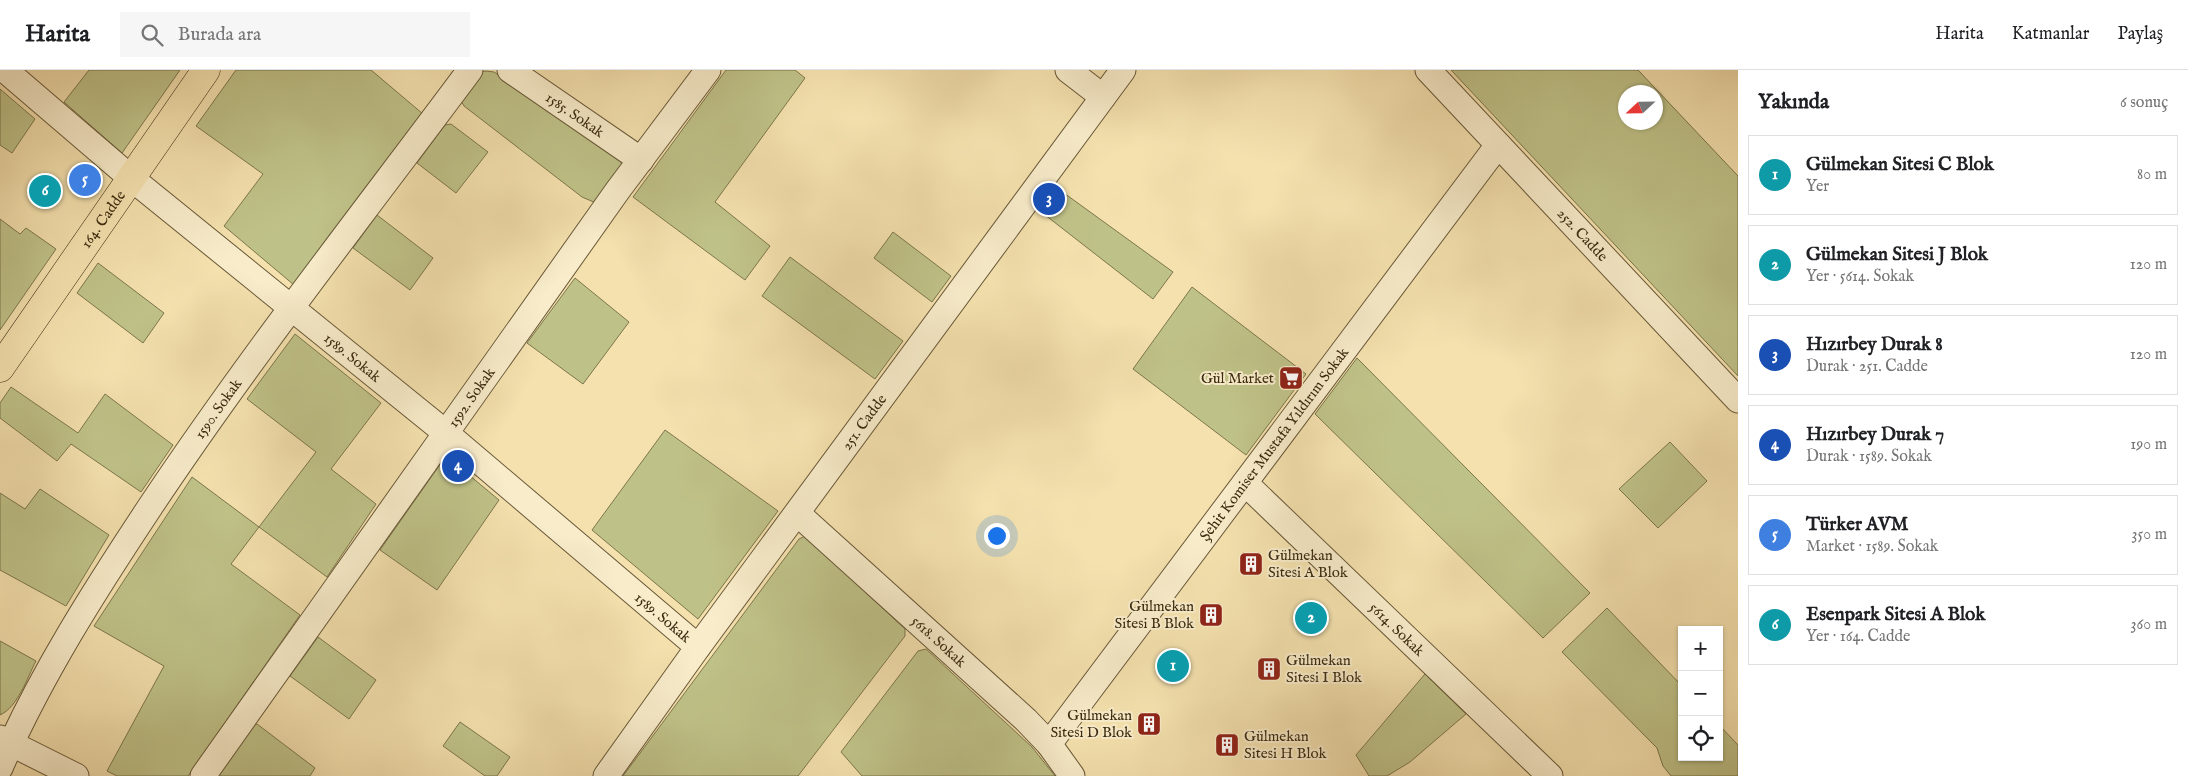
<!DOCTYPE html>
<html lang="tr">
<meta charset="utf-8">
<style>
:root{--surface:#fff;--page:#f6f6f6;--text:#202124;--muted:#757577;--line:#e0e0e0;--accent:#2563eb}
body{margin:0;font-family:"IM FELL English",serif;background:var(--page);color:var(--text)}
.controls{position:absolute;right:15px;bottom:15px;display:grid;overflow:hidden;border-radius:0px;box-shadow:0 1px 4px #0004}
.controls button{width:45px;height:45px;display:grid;place-items:center;padding:0;border:0;border-bottom:1px solid var(--line);background:var(--surface);color:var(--text);font:25px sans-serif}
.compass{position:absolute;left:1618px;top:15px;width:45px;height:45px;border-radius:50%;background:var(--surface);box-shadow:0 1px 4px #0004;rotate:248deg}
.you{position:absolute;left:996px;top:465px;width:18px;height:18px;margin:-12px;border:4px solid #fff;border-radius:50%;background:#1a73e8;box-shadow:0 0 0 8px #1a73e833}
.badge{display:grid;place-items:center;width:32px;height:32px;border-radius:50%;background:var(--accent);color:#fff;font-size:16px;font-weight:700}
.pin{position:absolute;translate:-50% -50%;border:2px solid #fff;box-shadow:0 1px 5px #0006}
.list{margin:0;padding:0;list-style:none}
h2{display:flex;justify-content:space-between;align-items:center;height:65px;margin:0;padding:0 20px;font-size:21px}
h2 small{font-size:16px;font-weight:400;color:var(--muted)}
.list li{display:grid;grid-template-columns:32px 1fr auto;gap:15px;align-items:center;box-sizing:border-box;height:80px;margin:0 10px 10px;padding:0 10px;border:1px solid var(--line);border-radius:0px}
.list b{display:block;font-size:19px;white-space:nowrap}
.list p{margin:0;font-size:16px;white-space:nowrap;color:var(--muted)}
.list em{font-size:16px;font-style:normal;color:var(--muted)}
.icon{flex:none;width:28px;height:28px;fill:none;stroke:currentColor;stroke-width:2;stroke-linecap:round;stroke-linejoin:round}
.map{position:relative;flex:none;width:1738px;height:706px;overflow:hidden}
header{display:flex;align-items:center;gap:30px;box-sizing:border-box;height:70px;padding:0 25px;background:var(--surface);border-bottom:1px solid var(--line)}
header strong{font-size:24px}
nav{display:flex;gap:28px;margin-inline-start:auto;font-size:18px}
.search{width:350px;height:45px;background:var(--page);display:flex;align-items:center;gap:12px;box-sizing:border-box;padding:0 18px;border-radius:0px;color:var(--muted);font-size:19px}
main{display:flex}
aside{flex:1;background:var(--surface)}
.map>svg:first-child{display:block}
.green{fill:#bfc288;stroke:#7d764c;fill-rule:evenodd}
.lines{fill:none;stroke-linecap:round;stroke-linejoin:round}
.minor-casing{stroke:#695838;stroke-width:27}
.major-casing{stroke:#3b2a10;stroke-width:29}
.minor{stroke:#f8ecca;stroke-width:25}
.major{stroke:#f4e1ae;stroke-width:28}
.labels{text-anchor:middle;dominant-baseline:central;stroke-width:4;stroke-linejoin:round;paint-order:stroke}
.street-label{font-size:15px;fill:#3b2a10;stroke:#f8ecca}
.poi-label{font-size:15px;fill:#3b2a10;stroke:#f8ecca;text-anchor:end}
</style>
<header>
<strong>Harita</strong>
<div class="search"><svg class="icon" aria-label="search" viewBox="0 0 24 24"><circle cx="10" cy="10" r="6"/><path d="M15 15l6 6"/></svg>Burada ara</div>
<nav><a>Harita</a><a>Katmanlar</a><a>Paylaş</a></nav>
</header>
<main>
<div class="map">
<svg width="1738" height="706" viewBox="0 0 1738 706">
<rect width="100%" height="100%" fill="#f4e1ae"/>
<filter id="stains"><feTurbulence type="fractalNoise" baseFrequency=".004" numOctaves="4"/><feColorMatrix values="0 0 0 0 .2 0 0 0 0 .09 0 0 0 0 .02 0 0 0 .5 -.17"/></filter>
<radialGradient id="worn" r=".72"><stop offset=".6" stop-color="#630" stop-opacity="0"/><stop offset="1" stop-color="#630" stop-opacity=".3"/></radialGradient>
<g class="green">
<path d="M89 0H180L122 83 64 32Z"/>
<path d="M236 0H371L423 44 294 215 224 156 263 104 196 56Z"/>
<path d="M726 0H795L805 8 715 132 770 176 745 210 633 127Z"/>
<path d="M1451 0H1638L1738 106V306ZM1656 22V52H1626V22Z"/>
<path d="M486 1 494 2 620 88 624 94 596 133 582 127 464 36 461 31 481 2Z"/>
<path d="M0 19 35 49 12 83 0 75Z"/>
<path d="M451 54 488 82 456 123 417 93 445 55Z"/>
<path d="M1057 118 1173 202 1153 229 1040 141Z"/>
<path d="M377 145 433 188 410 220 353 178Z"/>
<path d="M0 149 20 164 26 158 56 179 0 260Z"/>
<path d="M893 162 951 206 932 232 874 188Z"/>
<path d="M790 187 903 271 875 309 762 226Z"/>
<path d="M98 193 164 243 143 273 77 223Z"/>
<path d="M575 208 629 252 583 314 527 273Z"/>
<path d="M1192 217 1306 304 1246 385 1133 299Z"/>
<path d="M295 264 381 333 331 399 376 434 327 507 259 457 231 494 300 545 188 706H117L107 701 164 596 94 556 192 407 259 457 316 382 247 329Z"/>
<path d="M1357 288 1590 523 1543 568 1315 344Z"/>
<path d="M11 317 78 363 105 324 173 375 141 422 71 374 57 391 0 348V333Z"/>
<path d="M665 360 778 441 698 549 592 460Z"/>
<path d="M1670 372 1707 411 1658 458 1619 419Z"/>
<path d="M446 386 499 430 437 520 380 480Z"/>
<path d="M40 419 109 465 66 536 0 500V423L25 439Z"/>
<path d="M805 466 905 559V566L798 706H623L799 469Z"/>
<path d="M1607 538 1682 616V687H1719V655L1738 675V706H1671L1663 696 1657 678 1562 582Z"/>
<path d="M318 567 376 610 349 649 290 606Z"/>
<path d="M0 571 36 591C27 608 18 637 0 645Z"/>
<path d="M926 579 1032 677 1055 706H862L841 682 918 581Z"/>
<path d="M1425 604 1466 644 1410 692 1387 706H1369L1356 685Z"/>
<path d="M460 652 510 687 497 706H485L443 676Z"/>
<path d="M257 654 315 698 310 706H215L249 658Z"/>
</g>
<g class="lines">
<defs>
<g id="minor">
<path id="s1" d="M5 0 131 108 446 363 698 577"/>
<path id="s2" d="M510 0 641 90"/>
<path d="M1068 0 1103 27"/>
<path id="s3" d="M1428 0 1738 330"/>
<path id="s4" d="M1245 413 1550 706"/>
<path id="s5" d="M798 444 1026 650 1049 674 1072 706"/>
<path d="M0 668 76 706"/>
<path id="s6" d="M1049 674 1498 75"/>
<path id="s7" d="M0 698C40 606 95 520 150 437 250 287 362 145 470 0"/>
<path id="s8" d="M203 706 618 120 708 0"/>
<path id="s9" d="M606 706 698 577 1123 0"/>
</g>
<g id="major">
<path id="s10" d="M0 298 206 0"/>
</g>
</defs>
<use href="#minor" class="minor-casing"/>
<use href="#major" class="major-casing"/>
<use href="#minor" class="minor"/>
<use href="#major" class="major"/>
</g>
<defs>
<symbol id="supermarket-square" viewBox="-11 -11 22 22"><rect x="-9" y="-9" width="18" height="18" rx="4" fill="#8f2418" stroke="#f8ecca"/><path d="M-6-5.5h2.5l.6 2H6L4.5 2H-2.5L-4.4-4H-6ZM-1.5 3.2a1.3 1.3 0 1 0 .1 0ZM3 3.2a1.3 1.3 0 1 0 .1 0Z" fill="#fff"/></symbol>
<symbol id="building-square" viewBox="-11 -11 22 22"><rect x="-9" y="-9" width="18" height="18" rx="4" fill="#8f2418" stroke="#f8ecca"/><path d="M-4-6H4V6H1V3H-1V6H-4ZM-2.5-4.3h1.7v1.8h-1.7ZM.8-4.3h1.7v1.8H.8ZM-2.5-1h1.7V.8h-1.7ZM.8-1h1.7V.8H.8Z" fill="#fff"/></symbol>
</defs>
<g fill-rule="evenodd">
<use href="#supermarket-square" x="1277" y="294" width="28" height="28"/>
<use href="#building-square" x="1237" y="480" width="28" height="28"/>
<use href="#building-square" x="1197" y="531" width="28" height="28"/>
<use href="#building-square" x="1255" y="585" width="28" height="28"/>
<use href="#building-square" x="1135" y="640" width="28" height="28"/>
<use href="#building-square" x="1213" y="661" width="28" height="28"/>
</g>
<g class="labels">
<g class="street-label">
<text stroke="none"><textPath href="#s2" startOffset="79">1585. Sokak</textPath></text>
<text stroke="none"><textPath href="#s10" startOffset="181">164. Cadde</textPath></text>
<text stroke="none"><textPath href="#s3" startOffset="226">252. Cadde</textPath></text>
<text stroke="none"><textPath href="#s1" startOffset="451">1589. Sokak</textPath></text>
<text stroke="none"><textPath href="#s8" startOffset="464">1592. Sokak</textPath></text>
<text stroke="none"><textPath href="#s7" startOffset="421">1590. Sokak</textPath></text>
<text stroke="none"><textPath href="#s9" startOffset="438">251. Cadde</textPath></text>
<text stroke="none"><textPath href="#s6" startOffset="375">Şehit Komiser Mustafa Yıldırım Sokak</textPath></text>
<text stroke="none"><textPath href="#s1" startOffset="856">1589. Sokak</textPath></text>
<text stroke="none"><textPath href="#s4" startOffset="211">5614. Sokak</textPath></text>
<text stroke="none"><textPath href="#s5" startOffset="190">5618. Sokak</textPath></text>
</g>
<g class="poi-label">
<text x="1274" y="308">Gül Market</text>
<text x="1268" y="485" text-anchor="start">Gülmekan<tspan x="1268" dy="17">Sitesi A Blok</tspan></text>
<text x="1194" y="536">Gülmekan<tspan x="1194" dy="17">Sitesi B Blok</tspan></text>
<text x="1286" y="590" text-anchor="start">Gülmekan<tspan x="1286" dy="17">Sitesi I Blok</tspan></text>
<text x="1132" y="645">Gülmekan<tspan x="1132" dy="17">Sitesi D Blok</tspan></text>
<text x="1244" y="666" text-anchor="start">Gülmekan<tspan x="1244" dy="17">Sitesi H Blok</tspan></text>
</g>
</g>
<rect width="100%" height="100%" filter="url(#stains)"/>
<rect width="100%" height="100%" fill="url(#worn)"/>
</svg>
<div class="controls">
<button>+</button>
<button>−</button>
<button><svg class="icon" aria-label="locate" viewBox="0 0 24 24"><circle cx="12" cy="12" r="6"/><path d="M12 2v4M12 18v4M2 12h4M18 12h4"/></svg></button>
</div>
<svg class="compass" viewBox="-18 -18 36 36"><path d="M0-13l5 13h-10z" fill="#e53935"/><path d="M0 13l5-13h-10z" fill="#757577"/></svg>
<div class="you"></div>
<div class="pin badge" style="left:1173px;top:596px;background:#0f9aa8">1</div>
<div class="pin badge" style="left:1311px;top:548px;background:#0f9aa8">2</div>
<div class="pin badge" style="left:1049px;top:129px;background:#1a4fb4">3</div>
<div class="pin badge" style="left:458px;top:396px;background:#1a4fb4">4</div>
<div class="pin badge" style="left:85px;top:110px;background:#3f7fe0">5</div>
<div class="pin badge" style="left:45px;top:121px;background:#0f9aa8">6</div>
</div>
<aside>
<h2>Yakında<small>6 sonuç</small></h2>
<ul class="list">
<li><span class="badge" style="background:#0f9aa8">1</span><div><b>Gülmekan Sitesi C Blok</b><p>Yer</p></div><em>80 m</em></li>
<li><span class="badge" style="background:#0f9aa8">2</span><div><b>Gülmekan Sitesi J Blok</b><p>Yer · 5614. Sokak</p></div><em>120 m</em></li>
<li><span class="badge" style="background:#1a4fb4">3</span><div><b>Hızırbey Durak 8</b><p>Durak · 251. Cadde</p></div><em>120 m</em></li>
<li><span class="badge" style="background:#1a4fb4">4</span><div><b>Hızırbey Durak 7</b><p>Durak · 1589. Sokak</p></div><em>190 m</em></li>
<li><span class="badge" style="background:#3f7fe0">5</span><div><b>Türker AVM</b><p>Market · 1589. Sokak</p></div><em>350 m</em></li>
<li><span class="badge" style="background:#0f9aa8">6</span><div><b>Esenpark Sitesi A Blok</b><p>Yer · 164. Cadde</p></div><em>360 m</em></li>
</ul>
</aside>
</main>
